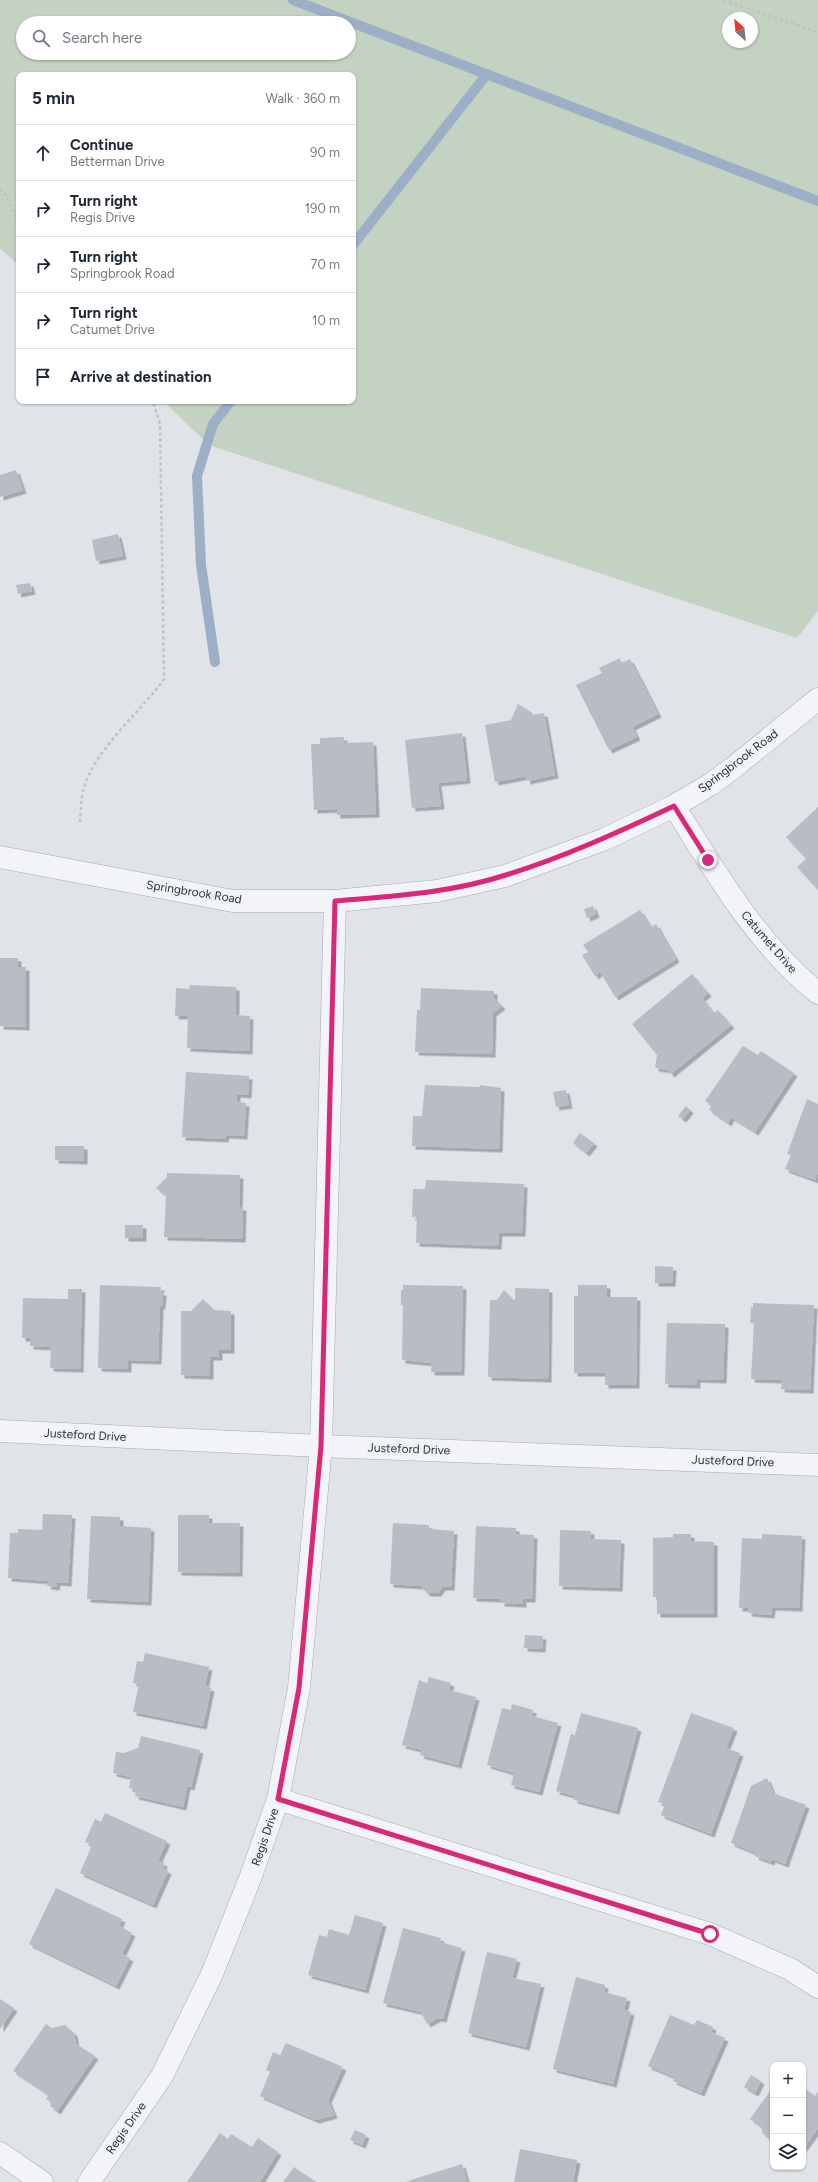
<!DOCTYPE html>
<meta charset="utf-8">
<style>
:root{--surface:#fff;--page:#f6f6f7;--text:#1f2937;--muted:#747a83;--line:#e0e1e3}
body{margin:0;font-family:Figtree,sans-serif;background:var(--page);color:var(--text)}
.controls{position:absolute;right:12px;bottom:12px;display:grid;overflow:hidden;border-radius:8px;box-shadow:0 1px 3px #0004}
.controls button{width:36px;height:36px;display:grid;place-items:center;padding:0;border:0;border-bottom:1px solid var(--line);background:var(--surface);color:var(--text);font:20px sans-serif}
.compass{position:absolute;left:722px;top:12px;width:36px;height:36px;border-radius:50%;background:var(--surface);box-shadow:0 1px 3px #0004;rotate:333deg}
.stop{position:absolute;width:12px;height:12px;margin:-9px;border:3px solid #db2777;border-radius:50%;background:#fff}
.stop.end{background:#db2777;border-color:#fff;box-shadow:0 1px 4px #0008}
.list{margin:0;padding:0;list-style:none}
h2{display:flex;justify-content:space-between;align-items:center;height:52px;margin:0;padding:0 16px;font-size:17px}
h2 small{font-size:13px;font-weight:400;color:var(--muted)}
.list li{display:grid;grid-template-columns:26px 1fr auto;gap:12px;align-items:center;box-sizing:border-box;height:56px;padding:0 16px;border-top:1px solid var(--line)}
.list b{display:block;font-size:15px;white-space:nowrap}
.list p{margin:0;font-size:13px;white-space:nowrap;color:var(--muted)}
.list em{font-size:13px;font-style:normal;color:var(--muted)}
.icon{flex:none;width:22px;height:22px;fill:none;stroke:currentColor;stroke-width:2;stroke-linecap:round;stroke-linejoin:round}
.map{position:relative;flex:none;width:818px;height:2182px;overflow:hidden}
.search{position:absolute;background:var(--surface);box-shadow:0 1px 3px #0004;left:16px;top:16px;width:340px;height:44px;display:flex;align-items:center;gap:10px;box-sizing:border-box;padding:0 14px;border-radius:22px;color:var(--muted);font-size:15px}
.panel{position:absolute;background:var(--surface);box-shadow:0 1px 3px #0004;left:16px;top:72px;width:340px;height:332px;border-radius:8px}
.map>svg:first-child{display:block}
.green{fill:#c4d2c2;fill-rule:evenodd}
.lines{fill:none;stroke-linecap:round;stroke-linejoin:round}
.stream{stroke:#9daec7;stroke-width:10}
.building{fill:#b8bcc5;filter:url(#shadow)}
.minor-casing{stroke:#a6aab2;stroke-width:23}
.path{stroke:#bfc1c7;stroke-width:2.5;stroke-dasharray:3 3;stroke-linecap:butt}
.minor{stroke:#f3f4f7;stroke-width:22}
.route{stroke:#db2777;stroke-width:5}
.labels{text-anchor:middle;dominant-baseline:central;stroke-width:3.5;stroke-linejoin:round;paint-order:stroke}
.street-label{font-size:12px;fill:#2a303f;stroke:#f0f2f6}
</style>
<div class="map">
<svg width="818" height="2182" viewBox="0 0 818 2182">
<defs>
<filter id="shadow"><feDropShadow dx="3.5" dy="3.5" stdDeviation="0" flood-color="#0004"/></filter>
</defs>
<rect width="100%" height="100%" fill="#e0e3e8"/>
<path class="green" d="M0 0H818V611L797 638 209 445 163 401H353V75H19V266L0 248ZM728 18H752V42H728ZM23 23H349V53H23Z"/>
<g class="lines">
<g class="stream">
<path d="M293 0 818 201"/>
<path d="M353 245 487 74"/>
<path d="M215 662 201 565 197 476 213 424 231 401"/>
</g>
</g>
<g class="building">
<path d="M16 470 23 490 0 497V475Z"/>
<path d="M118 534 123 556 96 561 92 540Z"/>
<path d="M30 583 32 591 18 594 16 585Z"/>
<path d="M620 658 622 663 630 659 658 714 632 727 637 737 609 750 576 685 602 673 599 668Z"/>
<path d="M518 704 531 712 532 715 544 713 555 775 527 781 526 776 495 782 485 725 511 720Z"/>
<path d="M462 733 467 780 438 783 441 806 412 808 405 740Z"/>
<path d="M344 737V743L373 742 376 814 337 815V809L314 810 311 744H320V738Z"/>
<path d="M818 807V887L817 889 797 867 806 859 786 837Z"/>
<path d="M593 906 596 914 587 918 584 909Z"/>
<path d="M640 910 651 927 656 924 676 959 615 997 600 972 595 976 582 955 588 952 583 945Z"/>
<path d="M0 958H18V967H26V1027L0 1026Z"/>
<path d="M692 974 708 993 702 998 714 1013 718 1010 731 1025 671 1074 668 1070 655 1068 657 1055 632 1024Z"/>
<path d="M190 985 236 987V1015L250 1016 249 1051 187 1048 188 1016H175L176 988 189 989Z"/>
<path d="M421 988 494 991V998L502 1006 493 1013 492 1054 415 1052 417 1010H420Z"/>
<path d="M743 1046 758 1055 761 1051 794 1073 755 1132 731 1117 728 1123 709 1110 712 1105 705 1101Z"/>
<path d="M186 1072 249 1076 248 1095 237 1094V1102L246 1103 244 1136 226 1135 225 1139 182 1137Z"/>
<path d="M425 1085 480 1087V1085L501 1088 499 1149 412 1146 413 1116H422Z"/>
<path d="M566 1090 569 1105 556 1107 553 1092Z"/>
<path d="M807 1099 818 1104V1172L815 1180 785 1169 791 1155 787 1154Z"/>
<path d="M686 1106 690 1110 683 1119 678 1116Z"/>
<path d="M580 1133 594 1143 586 1153 573 1143Z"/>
<path d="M55 1146H84V1161L55 1160Z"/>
<path d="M167 1173 240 1175 239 1207H243L242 1239 164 1237 166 1196 156 1188 167 1177Z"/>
<path d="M426 1180 524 1184 522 1233H499L498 1246 416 1243 417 1216 412 1217 413 1189H425Z"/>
<rect x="125" y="1225" width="18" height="13"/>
<path d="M655 1266 673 1267 672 1283H655Z"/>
<path d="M100 1285 161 1287 160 1292H163L162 1306H160L158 1361 128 1360V1369L98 1368Z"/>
<path d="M403 1285 463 1286 461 1372H431L432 1363 402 1360 403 1305H401V1290H403Z"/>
<path d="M578 1285H607V1297H637L636 1385H605V1373H574V1296H578Z"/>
<path d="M515 1288 549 1289 548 1379 488 1377 490 1300H497L504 1290 513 1300H515Z"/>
<path d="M68 1289H82L80 1369 50 1368 51 1347 30 1346V1338H22L23 1298 68 1299Z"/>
<path d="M203 1299 214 1310 231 1311V1350H219V1357H210V1376L181 1375V1311H191Z"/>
<path d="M753 1303 814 1305 810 1390 781 1389 782 1380 751 1379 754 1323H750L751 1307H753Z"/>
<path d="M667 1323 725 1324 723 1380 697 1379V1385L665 1384Z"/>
<path d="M43 1514 72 1515 68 1583 57 1582 56 1587 47 1586 49 1581 8 1578 10 1533H18V1529L42 1530Z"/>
<path d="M178 1515H209V1523H240L239 1573 178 1572Z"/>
<path d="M91 1516 120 1517V1526L151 1528 148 1602 87 1599Z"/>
<path d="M393 1523 429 1525V1529L454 1531 451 1587H442L438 1593H427L421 1586 390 1584Z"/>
<path d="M476 1526 516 1528V1534L534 1535 532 1599H523V1604L501 1603V1599L473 1598Z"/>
<path d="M560 1530 591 1531V1539L621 1540 619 1588 559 1586Z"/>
<path d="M673 1534H691V1541L714 1542V1614H657V1597H653V1538L673 1537Z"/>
<path d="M762 1534 802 1536 799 1608 772 1607 771 1615 748 1613 749 1608H739L742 1538 762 1539Z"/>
<path d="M525 1635 543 1636 542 1649 524 1648Z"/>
<path d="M145 1653 209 1667 205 1686 211 1688 203 1726 133 1712 139 1684 133 1683 137 1661 143 1662Z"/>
<path d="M429 1677 451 1683 449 1690 476 1697 458 1765 420 1755 422 1750 402 1745 419 1680 427 1683Z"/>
<path d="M512 1704 533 1710 532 1716 558 1723 539 1792 511 1785 514 1773 487 1765 502 1708 511 1710Z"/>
<path d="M581 1713 638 1728 616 1811 574 1800 575 1796 556 1791 571 1734 575 1735Z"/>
<path d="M691 1713 734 1728 726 1748 740 1753 711 1834 661 1815 665 1804 658 1802Z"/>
<path d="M141 1736 200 1750 191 1787 187 1786 183 1807 135 1796 136 1790 129 1788 131 1777 113 1773 116 1752 124 1753 138 1748Z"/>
<path d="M767 1778 773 1793 806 1805 785 1864 772 1859 771 1862 755 1856 756 1853 731 1843 751 1786Z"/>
<path d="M105 1813 167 1841 158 1861 164 1863 163 1868 168 1871 153 1905 80 1873 92 1845 85 1842 95 1819 101 1822Z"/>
<path d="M56 1888 122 1919 119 1926 132 1933 122 1954 130 1958 116 1986 29 1944Z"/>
<path d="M355 1915 383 1923 365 1990 308 1975 319 1935 327 1937 329 1929 349 1935Z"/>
<path d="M403 1928 441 1938 440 1942 462 1948 443 2019 438 2018 427 2024 421 2012 383 2003Z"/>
<path d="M487 1952 517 1959 512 1978 541 1984 526 2047 468 2033Z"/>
<path d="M576 1977 605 1985 604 1992 627 1998 624 2010 631 2012 613 2084 553 2069Z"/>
<path d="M0 1999 14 2008 0 2029Z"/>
<path d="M670 2015 694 2025 697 2020 713 2027 711 2032 725 2038 701 2093 673 2081 675 2077 648 2066Z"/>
<path d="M46 2024 52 2028 65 2025 74 2033 76 2044 95 2056 57 2111 50 2106 52 2102 46 2099 49 2095 13 2071Z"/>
<path d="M286 2043 343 2067 328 2100 334 2115 316 2120 260 2096 270 2072 266 2070 273 2052 280 2055Z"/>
<path d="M751 2075 761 2081 755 2093 744 2087Z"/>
<path d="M773 2087V2139L772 2140 762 2133V2127L750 2119Z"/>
<path d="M803 2087 815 2096 818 2092V2128L803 2149Z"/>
<path d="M355 2130 366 2135 362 2145 350 2140Z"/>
<path d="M220 2133 228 2139 231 2134 252 2147 258 2138 278 2152 260 2182H187Z"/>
<path d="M520 2149 577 2160 573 2182H514Z"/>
<path d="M462 2164 467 2182H406L417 2178Z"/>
<path d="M294 2167 316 2182H283Z"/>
</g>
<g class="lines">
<defs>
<g id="minor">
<path d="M674 806C716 873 756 943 818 993"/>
<path d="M0 857 233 901H335L437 891 505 876 605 839 674 806 711 784 733 768 818 699"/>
<path d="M0 1431 321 1446 818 1465"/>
<path d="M278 1799 710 1934 790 1969 818 1987"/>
<path d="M0 2153 42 2182"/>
<path d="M89 2182 162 2076 212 1974 251 1876 278 1799 299 1688 321 1446 335 901"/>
</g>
</defs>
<use href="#minor" class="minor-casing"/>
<g class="path">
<path d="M723 0 818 32"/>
<path d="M0 189 6 195 19 222"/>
<path d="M80 822C81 812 81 800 83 791 94 749 140 713 164 679L160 424 153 401"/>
</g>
<use href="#minor" class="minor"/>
</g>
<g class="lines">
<path class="route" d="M708 860 674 806C619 832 564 857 506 875 451 893 392 896 335 901L321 1446 299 1688 278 1799 710 1934"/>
</g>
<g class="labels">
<g class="street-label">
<text transform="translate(738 761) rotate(-37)">Springbrook Road</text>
<text transform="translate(194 892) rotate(9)">Springbrook Road</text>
<text transform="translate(769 942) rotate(49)">Catumet Drive</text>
<text transform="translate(85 1435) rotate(3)">Justeford Drive</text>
<text transform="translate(409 1449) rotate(2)">Justeford Drive</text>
<text transform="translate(733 1461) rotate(2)">Justeford Drive</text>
<text transform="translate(265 1837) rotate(-71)">Regis Drive</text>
<text transform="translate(126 2128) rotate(-55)">Regis Drive</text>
</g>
</g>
</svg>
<div class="controls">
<button>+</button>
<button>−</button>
<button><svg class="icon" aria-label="layers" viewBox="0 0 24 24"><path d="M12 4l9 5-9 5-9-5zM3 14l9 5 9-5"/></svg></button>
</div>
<svg class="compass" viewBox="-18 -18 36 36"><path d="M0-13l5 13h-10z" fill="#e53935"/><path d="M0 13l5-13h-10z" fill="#747a83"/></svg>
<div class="stop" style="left:710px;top:1934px"></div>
<div class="stop end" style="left:708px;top:860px"></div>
<div class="search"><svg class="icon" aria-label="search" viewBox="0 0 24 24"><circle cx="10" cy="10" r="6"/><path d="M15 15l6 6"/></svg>Search here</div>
<section class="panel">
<h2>5 min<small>Walk · 360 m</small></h2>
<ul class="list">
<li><svg class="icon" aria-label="ahead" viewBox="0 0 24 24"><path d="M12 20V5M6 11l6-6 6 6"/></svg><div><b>Continue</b><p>Betterman Drive</p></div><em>90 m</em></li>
<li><svg class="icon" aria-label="right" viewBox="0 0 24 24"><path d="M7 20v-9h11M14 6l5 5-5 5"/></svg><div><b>Turn right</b><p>Regis Drive</p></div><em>190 m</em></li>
<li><svg class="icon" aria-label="right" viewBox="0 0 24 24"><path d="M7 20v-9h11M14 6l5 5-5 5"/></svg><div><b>Turn right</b><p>Springbrook Road</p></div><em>70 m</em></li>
<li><svg class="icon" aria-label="right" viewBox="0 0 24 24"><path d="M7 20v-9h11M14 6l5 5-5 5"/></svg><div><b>Turn right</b><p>Catumet Drive</p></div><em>10 m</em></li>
<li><svg class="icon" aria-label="arrive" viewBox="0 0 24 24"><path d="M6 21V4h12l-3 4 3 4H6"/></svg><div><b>Arrive at destination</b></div></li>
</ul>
</section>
</div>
